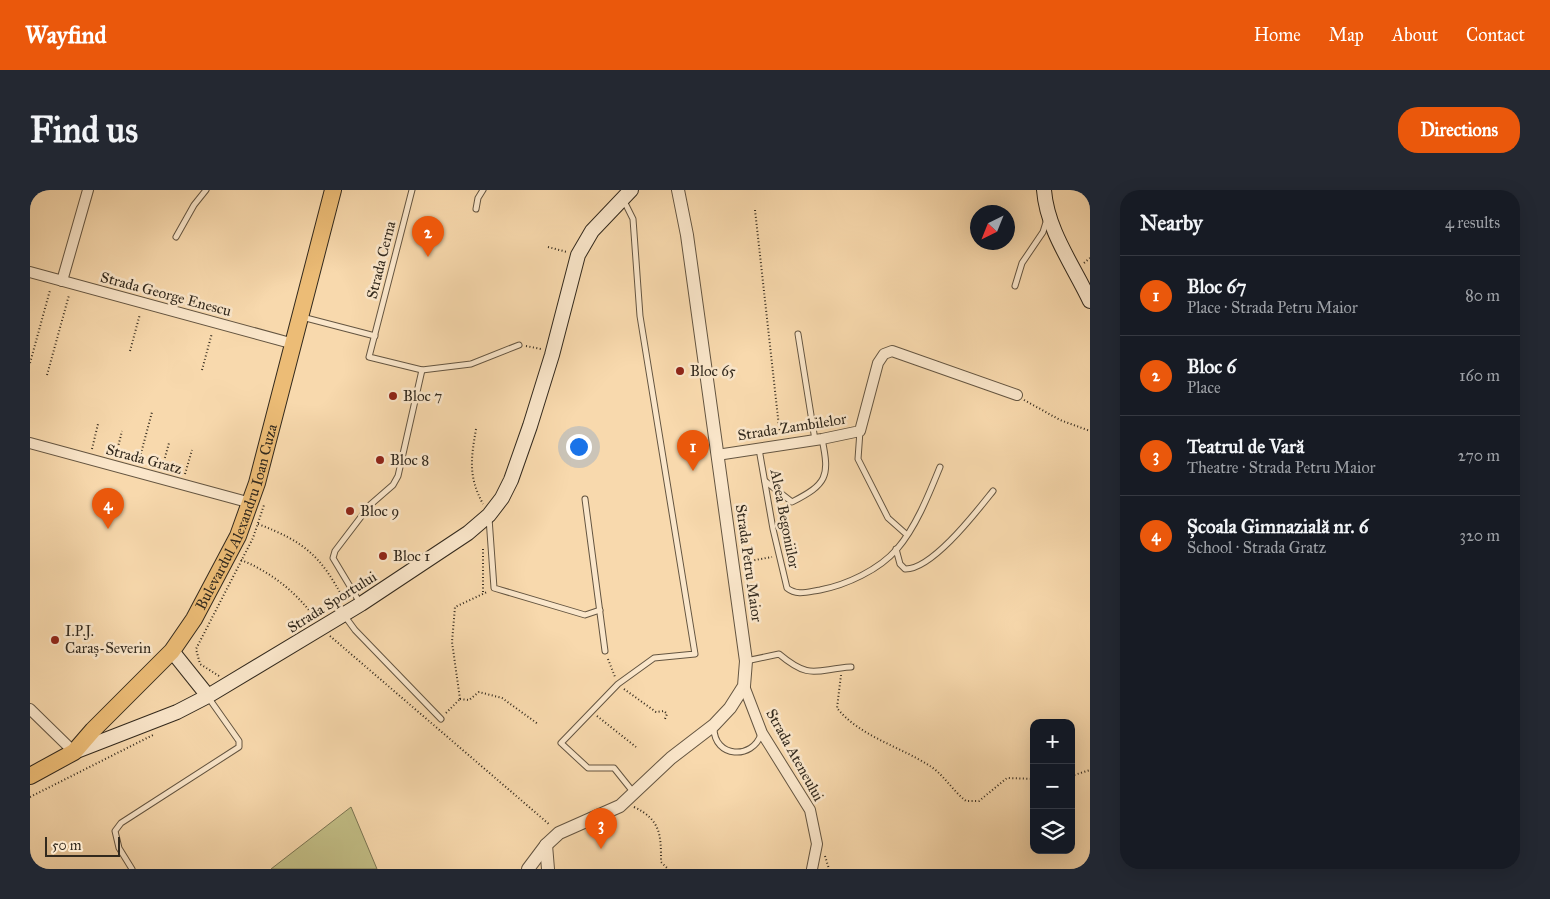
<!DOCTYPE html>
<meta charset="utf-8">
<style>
:root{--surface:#171b24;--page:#242831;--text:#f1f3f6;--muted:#9ea1a6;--line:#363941;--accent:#ea580c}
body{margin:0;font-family:"IM FELL Great Primer",serif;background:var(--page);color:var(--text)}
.controls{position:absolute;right:15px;bottom:15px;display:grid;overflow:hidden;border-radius:10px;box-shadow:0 5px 20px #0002}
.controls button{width:45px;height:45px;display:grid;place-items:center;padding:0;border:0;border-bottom:1px solid var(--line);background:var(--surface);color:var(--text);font:25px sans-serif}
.compass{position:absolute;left:940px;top:15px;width:45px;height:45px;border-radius:50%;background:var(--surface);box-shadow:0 5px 20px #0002;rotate:223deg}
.scale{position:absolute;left:15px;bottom:12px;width:75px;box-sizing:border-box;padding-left:5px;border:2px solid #32291d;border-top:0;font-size:14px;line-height:18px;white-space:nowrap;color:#32291d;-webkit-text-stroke:4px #fae6ca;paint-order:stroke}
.you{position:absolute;left:548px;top:256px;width:18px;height:18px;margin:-12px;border:4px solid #fff;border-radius:50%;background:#1a73e8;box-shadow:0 0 0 8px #1a73e833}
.badge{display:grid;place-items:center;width:32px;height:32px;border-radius:50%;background:var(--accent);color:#fff;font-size:16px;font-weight:700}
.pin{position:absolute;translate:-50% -41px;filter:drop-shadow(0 1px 2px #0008)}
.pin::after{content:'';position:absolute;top:26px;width:18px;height:15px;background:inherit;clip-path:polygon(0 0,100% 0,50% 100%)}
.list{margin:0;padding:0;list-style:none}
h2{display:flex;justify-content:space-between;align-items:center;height:65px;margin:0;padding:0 20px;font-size:21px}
h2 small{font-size:16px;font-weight:400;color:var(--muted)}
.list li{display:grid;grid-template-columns:32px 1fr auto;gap:15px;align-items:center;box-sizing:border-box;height:80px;padding:0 20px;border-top:1px solid var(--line)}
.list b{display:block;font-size:19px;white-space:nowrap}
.list p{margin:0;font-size:16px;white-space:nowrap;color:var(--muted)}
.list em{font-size:16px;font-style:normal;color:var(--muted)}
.icon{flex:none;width:28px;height:28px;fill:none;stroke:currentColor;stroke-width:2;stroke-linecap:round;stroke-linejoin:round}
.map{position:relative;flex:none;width:1060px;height:679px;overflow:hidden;border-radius:20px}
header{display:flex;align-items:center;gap:30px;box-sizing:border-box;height:70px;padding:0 25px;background:var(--accent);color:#fff}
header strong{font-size:24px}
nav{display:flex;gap:28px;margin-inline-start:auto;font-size:18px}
.intro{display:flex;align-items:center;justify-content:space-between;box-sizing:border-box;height:120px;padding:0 30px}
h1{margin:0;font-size:35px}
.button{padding:12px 22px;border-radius:20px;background:var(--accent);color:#fff;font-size:18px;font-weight:700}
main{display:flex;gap:30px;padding:0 30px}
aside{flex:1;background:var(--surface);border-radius:20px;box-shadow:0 5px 20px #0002}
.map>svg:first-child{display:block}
.green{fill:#c2be86;stroke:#7a7452}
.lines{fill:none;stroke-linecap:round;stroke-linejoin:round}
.service-casing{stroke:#645541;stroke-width:7}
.minor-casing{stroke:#645541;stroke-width:12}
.tertiary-casing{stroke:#645541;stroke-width:14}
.secondary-casing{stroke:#32291d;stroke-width:16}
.primary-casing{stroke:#32291d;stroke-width:18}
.path{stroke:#32291d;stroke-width:2;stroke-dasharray:1 2.5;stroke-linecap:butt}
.service{stroke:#fae6ca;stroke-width:5}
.minor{stroke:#fae6ca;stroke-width:10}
.tertiary{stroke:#fae6ca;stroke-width:12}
.secondary{stroke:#fae6ca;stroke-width:14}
.primary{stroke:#ecbc76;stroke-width:16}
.poi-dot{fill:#8f2418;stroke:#fae6ca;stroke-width:2}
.labels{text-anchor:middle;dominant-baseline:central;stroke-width:5;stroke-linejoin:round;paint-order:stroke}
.street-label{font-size:15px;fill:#32291d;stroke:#fae6ca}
.poi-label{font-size:15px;fill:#32291d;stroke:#fae6ca;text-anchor:start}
</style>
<header>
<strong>Wayfind</strong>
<nav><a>Home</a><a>Map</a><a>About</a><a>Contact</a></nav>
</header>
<div class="intro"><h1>Find us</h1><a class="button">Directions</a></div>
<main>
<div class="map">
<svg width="1060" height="679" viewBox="0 0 1060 679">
<rect width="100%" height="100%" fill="#f8d9ad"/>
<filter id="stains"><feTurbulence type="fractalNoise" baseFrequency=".004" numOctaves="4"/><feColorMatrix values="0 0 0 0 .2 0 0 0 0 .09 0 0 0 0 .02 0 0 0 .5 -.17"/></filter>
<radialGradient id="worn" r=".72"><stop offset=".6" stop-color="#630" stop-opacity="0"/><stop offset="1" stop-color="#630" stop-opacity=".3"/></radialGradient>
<path class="green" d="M321 617 347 679H241Z"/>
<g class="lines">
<defs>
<g id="service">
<path d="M382 0 339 167 392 180 441 174 489 155"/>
<path d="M593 9 603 29 610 126 665 464 624 468 588 494 531 553 558 578H584L604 603"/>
<path d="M446 19 448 8 453 0"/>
<path d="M146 47 164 15 176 0"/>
<path d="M985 96 992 73 1013 42 1017 29"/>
<path d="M272 127 345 146"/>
<path d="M768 144 785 250"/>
<path d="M830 241 828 269 858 328 876 344"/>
<path d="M729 259 743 339 757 398C767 406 777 402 790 400 816 395 849 380 867 359 886 337 899 304 910 277"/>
<path d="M735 291 762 312C797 294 800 287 792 249"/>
<path d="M555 309 575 461"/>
<path d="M459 328 464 398 555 425 570 420"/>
<path d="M866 359 870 374 875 379C902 380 947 321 963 301"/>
<path d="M330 413 303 368 305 361 340 315 363 295 368 286 392 180"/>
<path d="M314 425 325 440 411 529"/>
<path d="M716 471 749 464C781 491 786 479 821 477"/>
<path d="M684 538C684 568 723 570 731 544"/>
<path d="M102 679 89 658 85 641 91 633 209 557V551L178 507"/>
</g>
<g id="minor">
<path d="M0 82 264 154"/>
<path d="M32 91 58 0"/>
<path d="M0 253 221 313"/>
<path d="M687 265 792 249 830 241 848 173 854 164 862 161 987 205"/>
<path d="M714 496 732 543 780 620 787 654 782 679"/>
<path d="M0 519 44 562"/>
</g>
<g id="tertiary">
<path d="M516 655 518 679"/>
<path d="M498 679 516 655 529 643 590 616 641 568 684 535 700 518 714 496 716 471 657 45 648 0"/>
</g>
<g id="secondary">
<path d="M1014 0C1017 40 1043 75 1060 111"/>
<path d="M142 461 178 506"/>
<path d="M44 562 147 522 178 506 331 414 438 343 459 325 472 308 481 290 500 236 522 165 548 65 562 41 601 0"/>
</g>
<g id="primary">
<path id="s1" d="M0 586 44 562 63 540 142 461 164 429 208 346 227 293 303 0"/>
</g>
</defs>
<use href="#service" class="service-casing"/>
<use href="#minor" class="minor-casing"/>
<use href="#tertiary" class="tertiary-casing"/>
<use href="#secondary" class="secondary-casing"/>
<use href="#primary" class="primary-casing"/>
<g class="path">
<path d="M725 20 750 246"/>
<path d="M518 57 537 62"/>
<path d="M1054 73 1060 68"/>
<path d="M496 156 511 159"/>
<path d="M100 161 110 124"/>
<path d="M0 173 20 100"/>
<path d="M172 180 182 143"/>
<path d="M17 185 39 105"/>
<path d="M994 210 1030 230 1060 241"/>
<path d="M446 239C441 269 438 286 453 314"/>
<path d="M62 259 68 234"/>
<path d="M86 265 92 241"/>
<path d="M109 271 122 222"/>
<path d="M132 278 139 253"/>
<path d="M155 284 162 260"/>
<path d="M228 334C275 352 291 366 314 410"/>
<path d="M453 359V404"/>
<path d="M211 370C241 382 266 402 285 428"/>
<path d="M714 372 742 367"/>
<path d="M300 446 520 635"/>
<path d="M578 469 585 487"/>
<path d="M811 485 807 518C829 546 871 557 900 576 913 584 923 601 936 611H949L977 588 1004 589"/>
<path d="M189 486 170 474 166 459 223 348 234 315"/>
<path d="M594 499 626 522 634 521 637 524 635 529"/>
<path d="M430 509 422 452 425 417 457 402"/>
<path d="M430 509 439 510 449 502 472 508 508 534"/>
<path d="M416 523 430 509"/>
<path d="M567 526 606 557"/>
<path d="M1041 586 1060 580"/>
<path d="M0 607 123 545"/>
<path d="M604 617C631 630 631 645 631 672L638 679"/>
<path d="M795 666 799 679"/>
</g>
<use href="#service" class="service"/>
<use href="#minor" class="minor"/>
<use href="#tertiary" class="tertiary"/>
<use href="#secondary" class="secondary"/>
<use href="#primary" class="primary"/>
</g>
<g class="poi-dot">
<circle cx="650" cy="181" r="5"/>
<circle cx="363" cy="206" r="5"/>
<circle cx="350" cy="270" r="5"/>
<circle cx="320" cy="321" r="5"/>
<circle cx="353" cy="366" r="5"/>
<circle cx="25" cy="450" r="5"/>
</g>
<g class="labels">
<g class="street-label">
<text transform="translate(351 70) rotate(-76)">Strada Cerna</text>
<text transform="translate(136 104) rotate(15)">Strada George Enescu</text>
<text transform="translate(762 237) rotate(-9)">Strada Zambilelor</text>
<text transform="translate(114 269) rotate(15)">Strada Gratz</text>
<text stroke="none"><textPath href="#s1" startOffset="341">Bulevardul Alexandru Ioan Cuza</textPath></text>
<text transform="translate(755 329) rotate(79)">Aleea Begoniilor</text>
<text transform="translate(719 373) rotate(82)">Strada Petru Maior</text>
<text transform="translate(302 412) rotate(-32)">Strada Sportului</text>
<text transform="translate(765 565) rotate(61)">Strada Ateneului</text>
</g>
<g class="poi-label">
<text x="660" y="181">Bloc 65</text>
<text x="373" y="206">Bloc 7</text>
<text x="360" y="270">Bloc 8</text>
<text x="330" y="321">Bloc 9</text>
<text x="363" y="366">Bloc 1</text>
<text x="35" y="441">I.P.J.<tspan x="35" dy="17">Caraș-Severin</tspan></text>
</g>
</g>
<rect width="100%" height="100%" filter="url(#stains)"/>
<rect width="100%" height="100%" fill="url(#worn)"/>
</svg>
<div class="controls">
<button>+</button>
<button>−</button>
<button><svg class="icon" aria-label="layers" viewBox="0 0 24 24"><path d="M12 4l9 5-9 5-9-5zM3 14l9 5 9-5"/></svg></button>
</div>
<svg class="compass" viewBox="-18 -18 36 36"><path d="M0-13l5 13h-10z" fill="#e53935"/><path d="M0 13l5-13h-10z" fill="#9ea1a6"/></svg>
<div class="scale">50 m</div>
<div class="you"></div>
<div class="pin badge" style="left:663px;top:281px">1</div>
<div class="pin badge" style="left:398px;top:67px">2</div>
<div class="pin badge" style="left:571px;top:659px">3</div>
<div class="pin badge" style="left:78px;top:339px">4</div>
</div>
<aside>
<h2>Nearby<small>4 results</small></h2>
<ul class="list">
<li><span class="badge">1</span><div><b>Bloc 67</b><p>Place · Strada Petru Maior</p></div><em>80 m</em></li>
<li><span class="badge">2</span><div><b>Bloc 6</b><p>Place</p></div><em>160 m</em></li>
<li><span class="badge">3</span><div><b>Teatrul de Vară</b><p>Theatre · Strada Petru Maior</p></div><em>270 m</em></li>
<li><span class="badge">4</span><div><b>Școala Gimnazială nr. 6</b><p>School · Strada Gratz</p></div><em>320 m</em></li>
</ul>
</aside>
</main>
